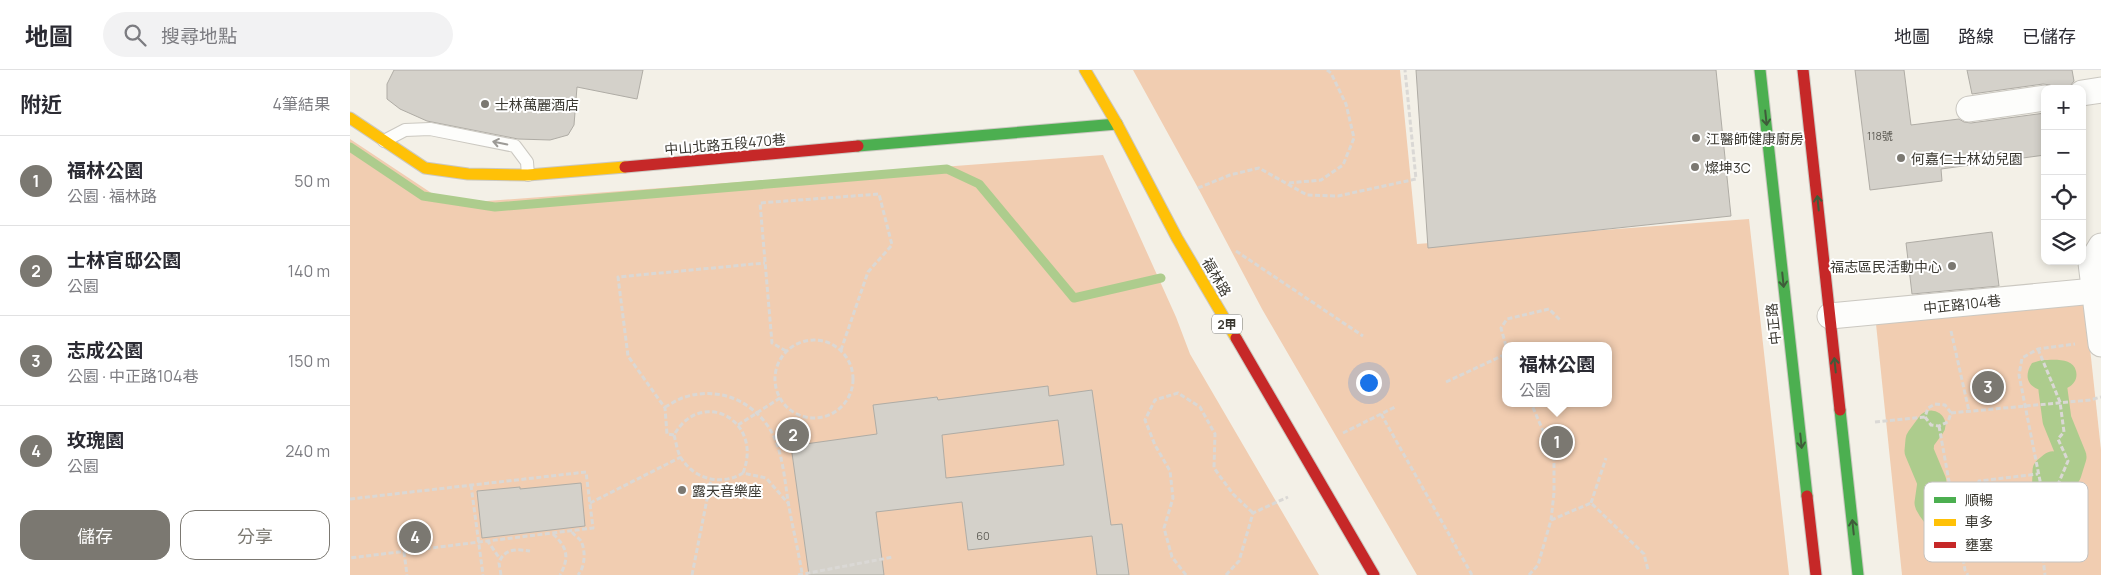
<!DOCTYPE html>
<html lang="zh-TW">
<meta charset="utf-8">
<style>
:root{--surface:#fff;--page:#f2f2f3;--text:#2b2b33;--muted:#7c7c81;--line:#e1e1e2;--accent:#7b7871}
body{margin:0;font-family:Manrope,"Noto Sans TC",sans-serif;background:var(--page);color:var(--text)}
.controls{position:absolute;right:15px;top:15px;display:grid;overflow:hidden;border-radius:10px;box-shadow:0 2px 8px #0003}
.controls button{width:45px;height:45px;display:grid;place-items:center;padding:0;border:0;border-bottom:1px solid var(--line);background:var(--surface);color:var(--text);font:25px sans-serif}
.you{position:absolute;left:1018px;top:312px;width:18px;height:18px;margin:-12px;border:4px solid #fff;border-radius:50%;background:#1a73e8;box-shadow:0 0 0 8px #1a73e833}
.badge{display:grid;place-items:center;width:32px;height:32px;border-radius:50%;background:var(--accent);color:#fff;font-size:16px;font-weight:700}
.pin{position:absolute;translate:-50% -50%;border:2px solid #fff;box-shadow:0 1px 5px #0006}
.popup{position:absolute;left:1152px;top:272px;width:110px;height:65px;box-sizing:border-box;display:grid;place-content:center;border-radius:10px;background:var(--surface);filter:drop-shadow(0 1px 4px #0005);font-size:16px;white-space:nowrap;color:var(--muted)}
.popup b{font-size:19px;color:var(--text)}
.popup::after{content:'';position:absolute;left:50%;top:100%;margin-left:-10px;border:10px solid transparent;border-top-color:var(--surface)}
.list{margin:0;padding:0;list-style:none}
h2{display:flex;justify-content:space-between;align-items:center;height:65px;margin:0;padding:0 20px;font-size:21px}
h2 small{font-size:16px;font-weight:400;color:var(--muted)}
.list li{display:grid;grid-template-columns:32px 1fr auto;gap:15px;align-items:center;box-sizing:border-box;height:90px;padding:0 20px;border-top:1px solid var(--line)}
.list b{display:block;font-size:19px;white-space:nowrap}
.list p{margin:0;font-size:16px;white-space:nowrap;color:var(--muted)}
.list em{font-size:16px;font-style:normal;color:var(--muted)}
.actions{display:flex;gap:10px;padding:15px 20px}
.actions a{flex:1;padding:11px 0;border:1px solid var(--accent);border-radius:15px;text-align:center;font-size:18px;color:var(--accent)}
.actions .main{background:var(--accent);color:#fff}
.icon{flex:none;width:28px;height:28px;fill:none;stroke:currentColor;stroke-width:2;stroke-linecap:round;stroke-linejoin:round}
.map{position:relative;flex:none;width:1751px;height:505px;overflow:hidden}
header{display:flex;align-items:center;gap:30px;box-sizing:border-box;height:70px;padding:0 25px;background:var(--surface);border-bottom:1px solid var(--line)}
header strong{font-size:24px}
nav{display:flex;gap:28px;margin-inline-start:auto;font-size:18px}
.search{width:350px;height:45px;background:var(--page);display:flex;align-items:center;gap:12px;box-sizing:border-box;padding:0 18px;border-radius:28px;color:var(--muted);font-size:19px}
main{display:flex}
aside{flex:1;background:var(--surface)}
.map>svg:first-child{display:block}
.green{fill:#f1cdb1;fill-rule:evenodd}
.water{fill:#adcc8d}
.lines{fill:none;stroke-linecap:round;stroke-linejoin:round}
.stream{stroke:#adcc8d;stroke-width:9}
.canal{stroke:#adcc8d;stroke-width:29}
.building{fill:#d4d1ca;stroke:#afaca5;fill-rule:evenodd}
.lane-casing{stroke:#cbc8c1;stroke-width:14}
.street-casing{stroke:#cbc8c1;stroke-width:27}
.fast-casing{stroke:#cbc8c1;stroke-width:13}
.slow-casing{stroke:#cbc8c1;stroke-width:13}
.jam-casing{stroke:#cbc8c1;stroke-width:13}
.path{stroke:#dad8d5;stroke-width:3;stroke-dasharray:5 2.5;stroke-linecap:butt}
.lane{stroke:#fdfdfb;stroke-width:12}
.street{stroke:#fdfdfb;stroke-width:25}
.fast{stroke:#4caf50;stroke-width:11}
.slow{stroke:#ffc107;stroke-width:11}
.jam{stroke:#c62828;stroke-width:11}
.oneway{stroke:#3f5c3a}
.oneway2{stroke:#9c9a96}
.poi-dot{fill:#7b7871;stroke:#fff;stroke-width:2}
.labels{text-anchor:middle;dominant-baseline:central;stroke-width:4;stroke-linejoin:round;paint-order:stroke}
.number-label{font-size:11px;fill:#605e57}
.shield{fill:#fff;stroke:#75746f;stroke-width:1}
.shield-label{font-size:12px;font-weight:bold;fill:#3a3831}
.poi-label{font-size:14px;fill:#3a3831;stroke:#fff;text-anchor:start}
.street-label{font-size:14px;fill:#3a3831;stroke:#fff}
.key{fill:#fff;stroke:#c4c3c1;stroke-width:1}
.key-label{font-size:14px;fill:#3a3831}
</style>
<header>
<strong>地圖</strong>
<div class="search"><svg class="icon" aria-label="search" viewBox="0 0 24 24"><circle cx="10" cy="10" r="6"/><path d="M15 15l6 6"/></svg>搜尋地點</div>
<nav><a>地圖</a><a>路線</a><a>已儲存</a></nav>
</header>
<main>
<aside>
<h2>附近<small>4筆結果</small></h2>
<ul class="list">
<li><span class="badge">1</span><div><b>福林公園</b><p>公園 · 福林路</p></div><em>50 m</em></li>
<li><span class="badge">2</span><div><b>士林官邸公園</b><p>公園</p></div><em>140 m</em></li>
<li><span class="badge">3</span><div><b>志成公園</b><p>公園 · 中正路104巷</p></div><em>150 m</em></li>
<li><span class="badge">4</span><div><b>玫瑰園</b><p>公園</p></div><em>240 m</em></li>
</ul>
<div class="actions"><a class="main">儲存</a><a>分享</a></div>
</aside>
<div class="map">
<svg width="1751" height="505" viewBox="0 0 1751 505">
<rect width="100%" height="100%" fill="#f3f0e7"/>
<g class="green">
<path d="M783 0H1050L1067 174 1399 149 1439 505H1067L912 239 848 118ZM1156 276H1258V333H1156Z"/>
<path d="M0 69 98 134 753 85 826 247 840 284 969 505H0Z"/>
<path d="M1735 232 1751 380V505H1552L1526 254Z"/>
</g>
<path class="water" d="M1692 290C1703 290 1723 287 1726 301 1733 330 1659 329 1682 293Z"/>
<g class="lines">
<path class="stream" d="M0 77 73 126 145 137 597 99 629 114 724 228 811 208"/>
<path class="canal" d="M1581 355 1570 370 1569 381 1582 412 1579 433C1592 458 1599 444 1616 453L1619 464 1627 466C1631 458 1631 448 1637 441 1640 436 1645 435 1650 434 1673 430 1672 455 1687 463 1693 466 1697 464 1703 463 1714 441 1700 442 1697 426 1696 418 1697 409 1697 401L1703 396 1717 403 1722 387 1707 350 1703 320"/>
</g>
<g class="building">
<path d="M44 0H293L287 29 227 17 224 55 218 65 200 70 168 69 77 51 50 39 37 29V14Z"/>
<path d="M1066 0H1366L1381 146 1078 178Z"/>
<path d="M1505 0H1554L1561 55 1609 49 1614 52 1621 53 1695 43V85L1591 99 1592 111 1520 120Z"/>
<path d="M1617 0H1722L1724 11 1718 19H1706L1700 15 1693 14 1622 24Z"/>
<path d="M1642 162 1649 216 1562 224 1556 173Z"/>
<path d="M698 316 699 326 742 320 761 455 772 454 779 505H747L742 466 618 480 612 432 526 442 534 505H459L441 376 527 364 523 335 587 327 588 330ZM708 350 714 395 596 408 592 365Z"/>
<path d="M231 413 235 456 132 468 127 421 170 417V419Z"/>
</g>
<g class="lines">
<defs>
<path id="lane" d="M34 71 55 60 80 59 165 76 177 92 178 105"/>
<g id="street">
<path d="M1732 23 1751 20"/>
<path d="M1619 39 1695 28"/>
<path d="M1751 176 1741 193 1751 274"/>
<path d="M1480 246 1744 221"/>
</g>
<g id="fast">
<path d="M1410 0 1457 426"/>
<path d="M508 76 767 54"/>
<path d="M1490 340 1508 505"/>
</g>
<g id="slow">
<path d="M735 0 767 54 827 168 886 268"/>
<path d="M0 48 75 98 118 104 178 105 275 97"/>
</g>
<g id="jam">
<path d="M1453 0 1490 340"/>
<path d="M275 97 508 76"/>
<path d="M886 268 1024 505"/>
<path d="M1457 426 1466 505"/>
</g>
</defs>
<use href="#lane" class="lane-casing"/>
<use href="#street" class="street-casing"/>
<use href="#fast" class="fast-casing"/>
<use href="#slow" class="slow-casing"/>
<use href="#jam" class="jam-casing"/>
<g class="path">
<path d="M939 113 971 110 993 95 1004 68 996 34 981 3 977 0"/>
<path d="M848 118 880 105 909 98 957 125 988 126 1066 109 1055 0"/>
<path d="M886 181 1013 266"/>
<path d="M1601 261 1619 341"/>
<circle cx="464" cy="309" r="39"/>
<path d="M1156 276 1151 258 1157 249 1199 239 1211 251"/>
<path d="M1688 279 1710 332 1714 362 1708 369 1718 391 1709 412 1718 425 1696 441C1700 447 1702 452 1697 459L1692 460 1690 464 1695 505"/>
<path d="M436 281 422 273 410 133 529 124 542 175 518 202 491 280"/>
<path d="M1096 312 1156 284"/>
<path d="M1585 334 1595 335 1601 343 1598 352 1589 356 1581 355 1575 347 1578 338Z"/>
<path d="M315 337C321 334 328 329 335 327 373 315 411 335 426 371 433 390 435 411 438 431 442 455 448 479 452 503"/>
<path d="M1601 343 1740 330 1751 327"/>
<path d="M1031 344 1122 505"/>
<path d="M1525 352 1575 347"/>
<path d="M388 355 430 328"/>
<path d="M1589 356 1615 500 1618 505"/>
<path d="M993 363 1045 337"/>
<path d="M324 365 317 364 315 338 278 286 268 207 415 193"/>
<path d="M393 403C414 350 351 317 324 365 326 372 327 381 331 388 345 410 372 416 393 403L416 408 438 433"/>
<path d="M121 415 133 505"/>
<path d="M0 429 236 402 243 458 0 488"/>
<path d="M240 433 331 387"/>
<path d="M1241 433 1256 388"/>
<path d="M1603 434 1622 431 1629 411 1688 404"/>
<path d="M1696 441 1669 305 1672 288 1688 279 1725 274"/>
<path d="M1201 450 1241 433 1294 484 1298 500"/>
<path d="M222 462C224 465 229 468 231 471 236 481 235 497 228 505"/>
<path d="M203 464C217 477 220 487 210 505"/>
<path d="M137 470 150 489"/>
<path d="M1611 478 1632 474 1638 447 1644 440 1664 441 1678 467 1690 471"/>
<path d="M54 482 57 505"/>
<path d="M151 505 149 493C154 478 167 479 180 481"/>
<path d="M342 505 361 409"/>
<path d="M448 505 543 487"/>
<path d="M836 505 822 487 814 458 823 428 820 401 805 375 795 350 805 330 828 323 850 337 865 364 864 398 883 424 903 443"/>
<path d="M876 505 889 491 903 443 938 427"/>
<path d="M1179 505 1188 495 1201 450 1204 423V386L1181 333"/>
</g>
<use href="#lane" class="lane"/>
<use href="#street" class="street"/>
<use href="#fast" class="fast"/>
<use href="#slow" class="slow"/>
<use href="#jam" class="jam"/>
</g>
<defs><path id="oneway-shaft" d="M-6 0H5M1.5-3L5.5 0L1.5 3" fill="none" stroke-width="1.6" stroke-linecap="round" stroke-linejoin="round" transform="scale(1.25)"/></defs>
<g class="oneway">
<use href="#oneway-shaft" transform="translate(1416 48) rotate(84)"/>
<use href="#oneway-shaft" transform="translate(1468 133) rotate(-96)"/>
<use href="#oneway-shaft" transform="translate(1433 210) rotate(84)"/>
<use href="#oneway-shaft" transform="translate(1485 295) rotate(-96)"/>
<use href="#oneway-shaft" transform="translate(1451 371) rotate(84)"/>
<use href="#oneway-shaft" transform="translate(1503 457) rotate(-96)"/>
</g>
<use class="oneway2" href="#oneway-shaft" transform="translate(150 73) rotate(-168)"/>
<g class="poi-dot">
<circle cx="135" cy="34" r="5"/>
<circle cx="1346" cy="68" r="5"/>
<circle cx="1551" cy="88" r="5"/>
<circle cx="1345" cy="97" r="5"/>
<circle cx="1602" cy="196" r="5"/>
<circle cx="332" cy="420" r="5"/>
</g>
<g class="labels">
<g class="number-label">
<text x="1530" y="65">118號</text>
<text x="633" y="465">60</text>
</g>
<rect class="shield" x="862" y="244.5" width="30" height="19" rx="4"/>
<g class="shield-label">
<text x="877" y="254">2甲</text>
</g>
<g class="poi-label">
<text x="145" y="34">士林萬麗酒店</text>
<text x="1356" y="68">江醫師健康廚房</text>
<text x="1561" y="88">何嘉仁士林幼兒園</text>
<text x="1355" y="97">燦坤3C</text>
<text x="1592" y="196" text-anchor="end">福志區民活動中心</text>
<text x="342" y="420">露天音樂座</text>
</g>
<g class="street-label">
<text transform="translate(375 74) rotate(-5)">中山北路五段470巷</text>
<text transform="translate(867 207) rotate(60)">福林路</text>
<text transform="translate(1612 234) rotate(-6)">中正路104巷</text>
<text transform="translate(1423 254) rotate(-96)">中正路</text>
</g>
</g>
<rect x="1574" y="412" width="164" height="80" rx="8" class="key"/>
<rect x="1584" y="427" width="22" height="6" fill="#4caf50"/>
<rect x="1584" y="449" width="22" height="7" fill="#ffc107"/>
<rect x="1584" y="472" width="22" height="6" fill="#c62828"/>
<g class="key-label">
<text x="1615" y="435">順暢</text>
<text x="1615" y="457">車多</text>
<text x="1615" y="480">壅塞</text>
</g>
</svg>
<div class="controls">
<button>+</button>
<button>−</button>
<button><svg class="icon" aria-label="locate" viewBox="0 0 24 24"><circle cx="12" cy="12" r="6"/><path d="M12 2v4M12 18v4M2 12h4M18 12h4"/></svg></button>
<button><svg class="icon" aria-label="layers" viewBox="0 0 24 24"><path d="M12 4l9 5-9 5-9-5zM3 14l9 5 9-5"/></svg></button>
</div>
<div class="you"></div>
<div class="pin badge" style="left:1207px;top:372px">1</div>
<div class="popup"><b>福林公園</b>公園</div>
<div class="pin badge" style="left:443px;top:365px">2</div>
<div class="pin badge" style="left:1638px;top:317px">3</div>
<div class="pin badge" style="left:65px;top:467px">4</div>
</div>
</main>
